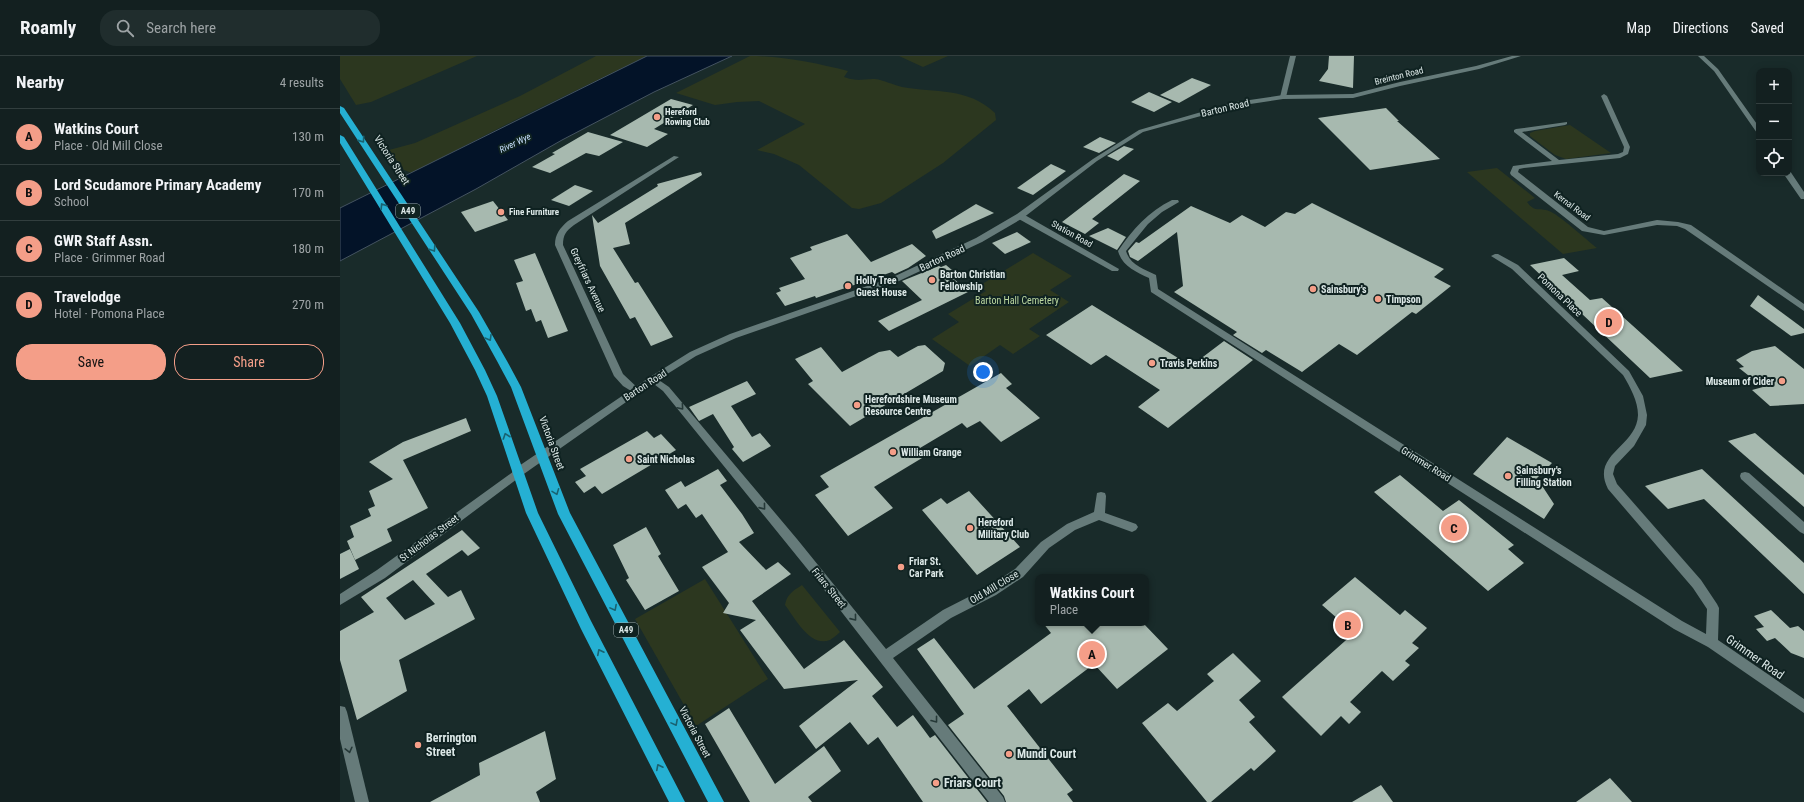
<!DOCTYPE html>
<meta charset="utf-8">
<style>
:root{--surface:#132020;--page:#202d2d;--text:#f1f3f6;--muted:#9da3a5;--line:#323e3e;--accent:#f49e88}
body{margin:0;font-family:"Roboto Condensed",sans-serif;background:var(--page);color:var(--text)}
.controls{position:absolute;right:12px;top:12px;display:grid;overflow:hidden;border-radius:8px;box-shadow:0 2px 10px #0003}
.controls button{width:36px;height:36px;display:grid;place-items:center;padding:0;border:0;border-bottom:1px solid var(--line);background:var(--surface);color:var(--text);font:20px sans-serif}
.you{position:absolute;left:643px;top:316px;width:14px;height:14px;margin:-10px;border:3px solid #fff;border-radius:50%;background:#1a73e8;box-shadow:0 0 0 6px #1a73e833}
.badge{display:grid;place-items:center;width:26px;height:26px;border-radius:50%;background:var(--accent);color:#111;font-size:13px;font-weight:700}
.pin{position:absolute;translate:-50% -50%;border:2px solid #fff;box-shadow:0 1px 4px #0006}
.popup{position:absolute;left:695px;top:518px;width:114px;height:52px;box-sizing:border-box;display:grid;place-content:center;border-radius:8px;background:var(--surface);filter:drop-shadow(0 1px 3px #0005);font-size:13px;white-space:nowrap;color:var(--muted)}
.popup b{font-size:15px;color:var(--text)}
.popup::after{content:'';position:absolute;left:50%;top:100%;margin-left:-8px;border:8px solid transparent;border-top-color:var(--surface)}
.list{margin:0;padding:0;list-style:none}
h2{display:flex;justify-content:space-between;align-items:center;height:52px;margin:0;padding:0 16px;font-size:17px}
h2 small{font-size:13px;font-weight:400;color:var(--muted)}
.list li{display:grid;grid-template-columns:26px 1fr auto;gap:12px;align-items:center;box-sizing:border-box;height:56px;padding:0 16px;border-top:1px solid var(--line)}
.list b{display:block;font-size:15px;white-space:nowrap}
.list p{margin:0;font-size:13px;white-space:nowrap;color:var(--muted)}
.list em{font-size:13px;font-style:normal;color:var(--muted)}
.actions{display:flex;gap:8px;padding:12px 16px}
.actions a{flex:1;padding:9px 0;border:1px solid var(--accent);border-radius:16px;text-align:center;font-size:14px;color:var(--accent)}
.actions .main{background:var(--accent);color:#111}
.icon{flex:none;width:22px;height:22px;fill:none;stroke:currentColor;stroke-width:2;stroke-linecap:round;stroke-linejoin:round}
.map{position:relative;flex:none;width:1464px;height:746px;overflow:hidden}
header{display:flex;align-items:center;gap:24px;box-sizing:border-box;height:56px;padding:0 20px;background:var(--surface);border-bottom:1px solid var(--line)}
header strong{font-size:19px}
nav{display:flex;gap:22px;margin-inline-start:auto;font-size:14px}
.search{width:280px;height:36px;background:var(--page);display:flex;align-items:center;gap:10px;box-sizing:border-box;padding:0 14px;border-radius:16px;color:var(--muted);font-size:15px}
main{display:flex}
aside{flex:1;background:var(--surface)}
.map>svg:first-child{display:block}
.green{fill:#2c371f}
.water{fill:#031328;stroke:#445361}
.building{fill:#a7b9af;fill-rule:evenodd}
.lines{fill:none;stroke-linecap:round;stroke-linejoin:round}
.minor{fill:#667b7a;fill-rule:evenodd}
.tertiary{fill:#667b7a;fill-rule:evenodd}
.trunk{fill:#25b0d3;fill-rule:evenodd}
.oneway{stroke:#196271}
.oneway2{stroke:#253837}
.poi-dot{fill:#f49e88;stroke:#0f2221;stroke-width:1.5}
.labels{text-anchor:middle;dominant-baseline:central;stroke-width:4;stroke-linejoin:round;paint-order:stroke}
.far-street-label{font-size:9px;fill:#dce8e7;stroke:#0f2221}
.far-poi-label{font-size:9px;font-weight:bold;fill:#dce8e7;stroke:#0f2221;text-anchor:start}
.far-water-label{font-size:9px;font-style:italic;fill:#c9e1fe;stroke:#0f2221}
.shield{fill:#0f2221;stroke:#9eadac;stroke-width:1}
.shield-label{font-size:9px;font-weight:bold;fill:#dce8e7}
.street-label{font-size:10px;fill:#dce8e7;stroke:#0f2221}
.poi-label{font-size:10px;font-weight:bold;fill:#dce8e7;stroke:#0f2221;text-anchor:start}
.park-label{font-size:10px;fill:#bcd7a0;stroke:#0f2221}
.near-street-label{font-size:12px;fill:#dce8e7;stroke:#0f2221}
.near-poi-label{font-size:12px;font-weight:bold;fill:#dce8e7;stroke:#0f2221;text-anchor:start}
</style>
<header>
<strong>Roamly</strong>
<div class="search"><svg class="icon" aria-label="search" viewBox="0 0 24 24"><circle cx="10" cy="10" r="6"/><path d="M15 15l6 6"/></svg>Search here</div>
<nav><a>Map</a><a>Directions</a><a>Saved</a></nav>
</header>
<main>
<aside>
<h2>Nearby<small>4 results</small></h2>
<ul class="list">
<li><span class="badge">A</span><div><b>Watkins Court</b><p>Place · Old Mill Close</p></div><em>130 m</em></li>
<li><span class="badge">B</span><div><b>Lord Scudamore Primary Academy</b><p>School</p></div><em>170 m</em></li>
<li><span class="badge">C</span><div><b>GWR Staff Assn.</b><p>Place · Grimmer Road</p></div><em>180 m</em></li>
<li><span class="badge">D</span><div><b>Travelodge</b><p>Hotel · Pomona Place</p></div><em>270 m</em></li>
</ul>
<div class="actions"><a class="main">Save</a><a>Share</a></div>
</aside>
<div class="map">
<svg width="1464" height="746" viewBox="0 0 1464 746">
<rect width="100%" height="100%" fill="#192b2a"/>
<g class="green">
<path d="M0 0H137L31 46 16 49 0 23Z"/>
<path d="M256 0H307L177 63 72 117 64 114 49 94 75 87 180 40Z"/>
<path d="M410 0C443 0 476 7 508 15L504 21C519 26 521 23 535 23 544 24 553 29 562 31 595 37 628 31 655 57L656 64 603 107 541 147 519 153 512 152 459 109 434 98 417 94 465 68 419 45 397 46 375 49 336 37Z"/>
<path d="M559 0H608L583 11Z"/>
<path d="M1230 69 1271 97 1226 103 1215 99 1190 80V77L1195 75Z"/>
<path d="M1157 112 1195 142 1187 146C1195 157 1199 151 1209 155 1217 157 1248 185 1257 192L1223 198 1127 116Z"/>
<path d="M693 197 732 220 710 234 729 246 689 273 700 280 673 298 660 289 630 310 592 283 619 266 608 258 646 235 639 230Z"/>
<path d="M365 523 428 623 356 670 295 563Z"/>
<path d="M462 529 500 576C497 579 493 582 490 584 470 592 455 562 445 549 447 538 453 535 462 529Z"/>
</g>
<path class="water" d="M307 0H392L314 36 222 84 136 133 0 205V152Z"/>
<g class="building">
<path d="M989 0H1014L1013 32 979 25 988 13Z"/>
<path d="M852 22 871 29 839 47 820 39Z"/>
<path d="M809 36 832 46 814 56 791 46Z"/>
<path d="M331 43 353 49 314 73 328 78 307 91 270 79Z"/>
<path d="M1046 52 1059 65H1057L1100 103 1030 114 978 62Z"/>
<path d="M248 76 283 86 259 100 246 97 210 117 192 111 215 98 212 97Z"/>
<path d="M760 81 776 87 759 97 743 91Z"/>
<path d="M784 90 794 93 778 105 767 100Z"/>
<path d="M711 108 726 115 693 139 677 132Z"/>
<path d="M361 116 362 119 285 167 290 188 273 192 295 227 298 226 333 281 311 290 295 261 290 263 260 210 252 159 258 167 318 130 317 128Z"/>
<path d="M784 118 800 125 752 163 759 167 745 178 722 166Z"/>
<path d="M235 129 253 135 229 150 211 144Z"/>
<path d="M153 145 168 164 135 176 121 156Z"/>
<path d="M972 147 1104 213 1094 221 1111 230 1076 258 1072 256 1017 299 999 288 962 316 926 294 922 297 893 279 897 276 834 236 843 230 837 176 798 205 790 201 788 195 796 186 799 187 851 150 890 167 902 159 925 171 946 156 955 158Z"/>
<path d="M636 148 654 157 596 183 592 175Z"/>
<path d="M768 172 786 181 777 194 749 180Z"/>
<path d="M677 176 691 186 665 198 652 187Z"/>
<path d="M507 178 531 206 572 188 586 200 568 212 555 218 552 216 476 242 475 240 445 250 436 237 441 235 439 232 465 223 450 202 472 194 470 191Z"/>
<path d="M195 197 228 275 208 282 201 264 196 266 191 253 186 255 176 227 183 225 174 204Z"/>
<path d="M1224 202 1239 215 1222 219 1250 244 1262 242 1343 315 1310 322 1190 209Z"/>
<path d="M606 209 619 220 613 222 628 236 549 275 538 265 582 244 562 225 599 210 601 211Z"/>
<path d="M1418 239 1464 273V277L1451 280 1410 250Z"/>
<path d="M752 249 851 310 884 285 913 304 828 372 798 351 820 334 766 299 751 309 706 279Z"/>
<path d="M585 289 605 307 603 315 510 370 468 328 473 325 455 303 481 291 502 316 539 296 550 294 558 301 578 290Z"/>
<path d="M1435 290 1464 313V348L1430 350 1412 334 1423 331 1399 312 1404 311 1396 304 1412 295Z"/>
<path d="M661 317 672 328 666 332 700 362 661 386 640 365 627 372 622 367 580 392 587 399 534 431 553 452 508 480 475 439 489 431 480 420Z"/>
<path d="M407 325 416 338 391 350 412 381 420 377 431 390 403 406 392 393 394 391 373 358 359 365 349 351Z"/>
<path d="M126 362 131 375 63 404 88 452 47 473 52 485 15 504 7 485 14 481 10 470 31 460 28 453 35 450 29 435 53 423 29 406 63 386Z"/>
<path d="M307 375 314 382 321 378 336 394 262 438 255 430 244 437 235 426 246 420 240 413Z"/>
<path d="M1415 377 1464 419V451L1388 385Z"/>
<path d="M1167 381 1212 407 1197 422 1214 448 1204 463 1133 418Z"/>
<path d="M378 413 387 425 380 429 402 458 414 477 399 486 426 514 438 506 451 518 412 545 464 613 504 584 543 631 532 640 557 671 573 659 590 682 595 679 647 746H583L538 681 528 689 510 666 476 693 459 670 518 624 444 633 400 574 416 564 383 557 389 547 362 511 388 496 362 458 356 462 346 448 338 453 325 434 341 425 345 431Z"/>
<path d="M1362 413 1464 507V538L1364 443 1328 453 1305 430Z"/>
<path d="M1060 419 1103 455 1119 444 1174 489 1168 493 1184 507 1148 535 1034 436Z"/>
<path d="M629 435 680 491 637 519 582 454 601 442 607 448Z"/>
<path d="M306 471 321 498 318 500 339 535 305 554 286 524 289 522 273 489Z"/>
<path d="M122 474 140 492 128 500 122 494 86 518 108 541 121 534 135 563 59 604 67 635 17 664 0 604V575L34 556 21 541ZM73 524 95 548 65 564 46 542Z"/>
<path d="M10 493 19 513 0 523V498Z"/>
<path d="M1015 521 1060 559 1065 554 1087 572 1072 587 1079 592 1065 605 1070 609 1053 625 1042 615 1010 646 1021 656 1009 668 1001 660 981 680 942 641 1014 577 982 549Z"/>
<path d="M1431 554 1450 572 1458 570 1464 575V602L1451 597 1435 582 1427 585 1416 573 1424 571 1414 560Z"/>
<path d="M703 567H803L828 593 777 633 754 608 701 648 689 633 667 650 733 734 727 738 733 746H666L664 740 608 669 624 658 577 593 594 582 634 633 711 577Z"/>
<path d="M893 597 921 625 899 644 915 661 909 666 936 695 914 715 911 712 871 746H867L802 667 828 647 837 655 874 625 867 618Z"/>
<path d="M389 652 435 728 484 690 501 715 468 741 472 746H410L365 668Z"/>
<path d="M205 675 216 723 196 736 200 746H90L140 719 139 707Z"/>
<path d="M1270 722 1292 746H1236Z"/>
<path d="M1041 729 1053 746H1012Z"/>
</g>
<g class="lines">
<g class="minor">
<path d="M950 0H956L946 41 943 43 940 41Z"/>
<path d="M1358 0H1364L1378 13 1419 71V78L1417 77 1374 15Z"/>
<path d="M1264 38 1267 40 1290 91 1288 98 1280 102 1184 112 1179 113 1178 116 1248 171 1264 175 1317 164 1338 166 1351 169 1464 248V255L1345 173 1337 170 1317 169 1264 179 1242 175 1171 119 1170 117 1173 110 1212 105 1174 76V74L1176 73 1227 66V68L1225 69 1182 76 1219 104 1278 98 1283 96 1284 91 1261 40Z"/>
<path d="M334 100 339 101 234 169C226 175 223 179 223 189L283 318 301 335 296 338 283 330 274 320 215 189C215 178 220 172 228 165Z"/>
<path d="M1450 115 1464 136V143H1461L1443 117H1449Z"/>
<path d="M832 144H838L839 146 822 156 808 168 786 195C790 209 804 213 816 219L818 233 1342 565 1366 578 1367 553 1353 532 1268 433C1250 398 1297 391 1298 359 1298 345 1290 331 1283 319L1172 213 1151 200 1155 198H1158L1178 209 1289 315 1303 340 1307 359 1306 369 1294 390 1275 410 1273 418 1277 428 1361 524 1377 548 1379 552 1378 584 1464 643V657L1368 591 1334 573 811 236 809 222C796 216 782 210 778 195 792 174 809 155 832 144Z"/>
<path d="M677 158H683L779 213 778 215H772L677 162Z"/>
<path d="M313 320 329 331 457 483 546 593 603 554 648 531 675 513 701 486 727 468 754 456 757 437 761 436 765 437 766 440 765 457 796 468 798 471 796 474 792 476 759 464 735 474 709 492 683 521 656 539 611 562 553 602 663 741 665 746H649L490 541 323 335 310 325 308 323Z"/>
<path d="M177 413 181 414 182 417 181 420 45 522 0 549V538L37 514Z"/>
<path d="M1405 416 1409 417 1464 466V478L1460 476 1401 423 1400 420 1401 417Z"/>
<path d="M0 650 5 651 7 656 29 746H15L0 683Z"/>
</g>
<path class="tertiary" d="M1172 0H1181L1139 13 1060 30 1013 42 943 43 897 50 803 76 757 105 683 162 642 186 559 225 396 282 356 300 316 325 181 420H173L172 417 173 414 310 321 350 296 390 278 553 221 636 182 677 158 753 103 799 74 896 46 943 39 1013 38 1060 26 1136 10Z"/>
<g class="trunk">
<path d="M0 50 4 52 139 256 167 305 181 331 230 457 384 746H368L218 458 171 331 157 305 131 258 0 57Z"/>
<path d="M0 79 4 81 120 267 145 314 157 340 198 457 251 565 345 746H329L241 573 186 457 147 340 135 314 110 267 0 87Z"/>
</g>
</g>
<defs><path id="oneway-chevron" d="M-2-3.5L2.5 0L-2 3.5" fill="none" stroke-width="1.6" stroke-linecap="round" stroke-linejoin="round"/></defs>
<g class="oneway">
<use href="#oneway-chevron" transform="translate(22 84) rotate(55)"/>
<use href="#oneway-chevron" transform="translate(43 150) rotate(-122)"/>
<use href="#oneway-chevron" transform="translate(93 193) rotate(57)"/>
<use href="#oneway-chevron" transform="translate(149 282) rotate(60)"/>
<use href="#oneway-chevron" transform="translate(166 380) rotate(-109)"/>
<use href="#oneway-chevron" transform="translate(216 436) rotate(69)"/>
<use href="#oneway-chevron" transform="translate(274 552) rotate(62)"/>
<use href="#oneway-chevron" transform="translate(260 596) rotate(-117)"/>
<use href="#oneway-chevron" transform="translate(335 667) rotate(62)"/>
<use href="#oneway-chevron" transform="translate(319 711) rotate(-117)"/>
</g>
<g class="oneway2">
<use href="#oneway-chevron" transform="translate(341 351) rotate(50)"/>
<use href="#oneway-chevron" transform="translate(423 451) rotate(51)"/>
<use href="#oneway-chevron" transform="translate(514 562) rotate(51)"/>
<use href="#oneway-chevron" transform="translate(595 664) rotate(52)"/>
<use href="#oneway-chevron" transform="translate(9 694) rotate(76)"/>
</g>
<g class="poi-dot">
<circle cx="317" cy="61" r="4"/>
<circle cx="161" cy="156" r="4"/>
<circle cx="592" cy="224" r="4"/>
<circle cx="508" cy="230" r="4"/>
<circle cx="973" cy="233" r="4"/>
<circle cx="1038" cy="243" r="4"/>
<circle cx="812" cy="307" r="4"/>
<circle cx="1442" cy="325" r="4"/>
<circle cx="517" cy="349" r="4"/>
<circle cx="553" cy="396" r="4"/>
<circle cx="289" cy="403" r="4"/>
<circle cx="1168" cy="420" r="4"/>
<circle cx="630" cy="472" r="4"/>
<circle cx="561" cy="511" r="4"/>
<circle cx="78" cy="689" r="4"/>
<circle cx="669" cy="698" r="4"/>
<circle cx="596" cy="727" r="4"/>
</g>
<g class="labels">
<g class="far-street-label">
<text transform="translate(1059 20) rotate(-14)">Breinton Road</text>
<text transform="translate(1232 150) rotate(37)">Kernal Road</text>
<text transform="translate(732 178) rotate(29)">Station Road</text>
</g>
<g class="far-poi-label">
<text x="325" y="56">Hereford<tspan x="325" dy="10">Rowing Club</tspan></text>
<text x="169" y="156">Fine Furniture</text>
</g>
<g class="far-water-label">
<text transform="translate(175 87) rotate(-26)">River Wye</text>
</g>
<g class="shield">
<rect x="56" y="148" width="24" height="14" rx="3"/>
<rect x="274" y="567" width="24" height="14" rx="3"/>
</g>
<g class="shield-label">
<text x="68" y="155">A49</text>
<text x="286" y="574">A49</text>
</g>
<g class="street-label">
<text transform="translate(885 52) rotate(-13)">Barton Road</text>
<text transform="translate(52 104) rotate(57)">Victoria Street</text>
<text transform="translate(602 202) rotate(-25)">Barton Road</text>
<text transform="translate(248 224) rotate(65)">Greyfriars Avenue</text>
<text transform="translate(1220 239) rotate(44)">Pomona Place</text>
<text transform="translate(305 329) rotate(-33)">Barton Road</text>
<text transform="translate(212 387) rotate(70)">Victoria Street</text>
<text transform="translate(1086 408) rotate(32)">Grimmer Road</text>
<text transform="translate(89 482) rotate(-37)">St Nicholas Street</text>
<text transform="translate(654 531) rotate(-31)">Old Mill Close</text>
<text transform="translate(489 532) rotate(51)">Friars Street</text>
<text transform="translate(355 676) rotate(62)">Victoria Street</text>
</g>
<g class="poi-label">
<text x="600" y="218">Barton Christian<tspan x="600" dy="12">Fellowship</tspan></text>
<text x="516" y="224">Holly Tree<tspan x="516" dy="12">Guest House</tspan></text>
<text x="981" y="233">Sainsbury's</text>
<text x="1046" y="243">Timpson</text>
<text x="820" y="307">Travis Perkins</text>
<text x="1434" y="325" text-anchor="end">Museum of Cider</text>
<text x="525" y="343">Herefordshire Museum<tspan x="525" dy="12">Resource Centre</tspan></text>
<text x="561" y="396">William Grange</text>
<text x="297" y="403">Saint Nicholas</text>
<text x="1176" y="414">Sainsbury's<tspan x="1176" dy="12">Filling Station</tspan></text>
<text x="638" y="466">Hereford<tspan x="638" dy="12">Military Club</tspan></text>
<text x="569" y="505">Friar St.<tspan x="569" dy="12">Car Park</tspan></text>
</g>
<g class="park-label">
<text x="677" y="244">Barton Hall Cemetery</text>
</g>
<g class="near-street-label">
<text transform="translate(1415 601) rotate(35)">Grimmer Road</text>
</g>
<g class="near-poi-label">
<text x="86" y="682">Berrington<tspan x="86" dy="14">Street</tspan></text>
<text x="677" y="698">Mundi Court</text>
<text x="604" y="727">Friars Court</text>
</g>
</g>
</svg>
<div class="controls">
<button>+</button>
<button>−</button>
<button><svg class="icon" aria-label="locate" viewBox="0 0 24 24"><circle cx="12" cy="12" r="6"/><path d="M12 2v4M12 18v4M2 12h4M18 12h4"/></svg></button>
</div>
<div class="you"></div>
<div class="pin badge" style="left:752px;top:598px">A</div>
<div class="popup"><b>Watkins Court</b>Place</div>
<div class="pin badge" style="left:1008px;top:569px">B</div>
<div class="pin badge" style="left:1114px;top:472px">C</div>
<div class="pin badge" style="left:1269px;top:266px">D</div>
</div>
</main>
